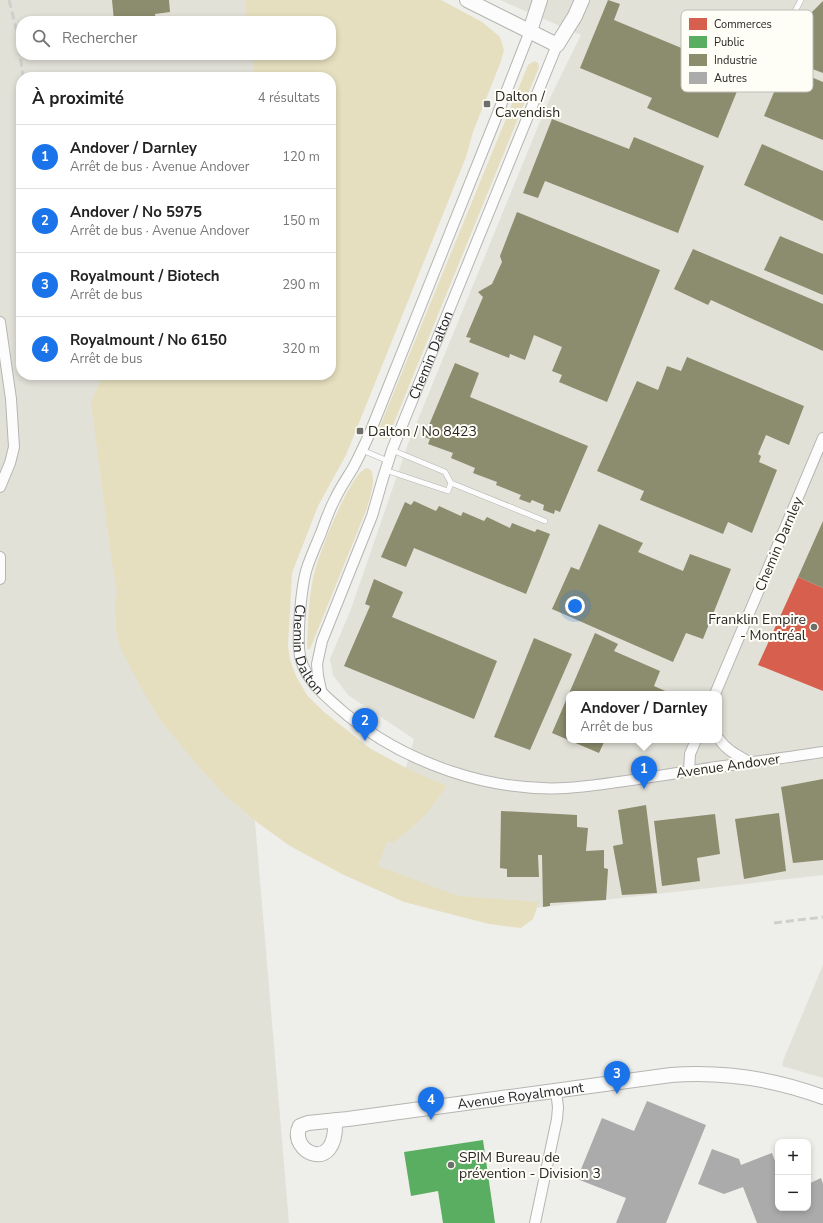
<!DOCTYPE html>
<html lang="fr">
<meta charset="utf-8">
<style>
:root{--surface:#fff;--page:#f6f6f6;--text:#222;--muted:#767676;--line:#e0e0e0;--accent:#1a73e8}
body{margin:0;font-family:"Nunito Sans",sans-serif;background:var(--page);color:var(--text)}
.controls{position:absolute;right:12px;bottom:12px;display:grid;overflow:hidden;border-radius:8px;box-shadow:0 2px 6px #0003}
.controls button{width:36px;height:36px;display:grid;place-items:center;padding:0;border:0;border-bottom:1px solid var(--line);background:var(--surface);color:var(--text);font:20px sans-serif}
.you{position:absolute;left:575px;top:606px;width:14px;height:14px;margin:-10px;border:3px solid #fff;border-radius:50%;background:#1a73e8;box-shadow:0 0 0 6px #1a73e833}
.badge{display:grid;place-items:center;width:26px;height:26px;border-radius:50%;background:var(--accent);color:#fff;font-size:13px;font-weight:700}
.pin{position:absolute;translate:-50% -33px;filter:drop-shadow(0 1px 2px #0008)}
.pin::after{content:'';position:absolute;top:21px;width:14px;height:12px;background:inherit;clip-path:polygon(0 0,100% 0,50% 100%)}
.popup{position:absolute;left:566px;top:691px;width:156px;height:52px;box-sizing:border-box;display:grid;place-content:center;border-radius:8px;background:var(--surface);filter:drop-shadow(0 1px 3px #0005);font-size:13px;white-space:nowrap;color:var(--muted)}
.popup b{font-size:15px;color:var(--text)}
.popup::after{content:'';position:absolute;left:50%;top:100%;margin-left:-8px;border:8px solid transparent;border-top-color:var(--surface)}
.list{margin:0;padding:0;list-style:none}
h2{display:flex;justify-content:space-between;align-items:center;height:52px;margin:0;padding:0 16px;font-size:17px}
h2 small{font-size:13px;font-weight:400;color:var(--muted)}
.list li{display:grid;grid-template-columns:26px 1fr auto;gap:12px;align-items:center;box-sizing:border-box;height:64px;padding:0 16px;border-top:1px solid var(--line)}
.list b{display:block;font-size:15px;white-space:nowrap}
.list p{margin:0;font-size:13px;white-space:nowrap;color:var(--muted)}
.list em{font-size:13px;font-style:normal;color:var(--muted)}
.icon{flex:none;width:22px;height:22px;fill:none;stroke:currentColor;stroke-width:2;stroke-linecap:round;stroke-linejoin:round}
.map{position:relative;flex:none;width:823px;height:1223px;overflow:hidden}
.search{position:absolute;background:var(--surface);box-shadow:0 2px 6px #0003;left:16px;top:16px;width:320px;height:44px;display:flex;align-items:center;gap:10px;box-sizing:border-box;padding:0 14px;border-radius:16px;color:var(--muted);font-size:15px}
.panel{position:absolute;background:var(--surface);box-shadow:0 2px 6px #0003;left:16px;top:72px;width:320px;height:308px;border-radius:16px}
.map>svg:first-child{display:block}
.built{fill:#e2e1d8;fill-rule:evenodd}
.green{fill:#e5dfbf}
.shops{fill:#d6604d}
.public{fill:#5aae61}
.industry{fill:#8c8c6e}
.building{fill:#acabab}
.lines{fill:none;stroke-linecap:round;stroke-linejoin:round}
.lane-casing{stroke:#b5b5b2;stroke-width:6}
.street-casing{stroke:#b5b5b2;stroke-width:12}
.secondary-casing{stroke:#b5b5b2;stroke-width:16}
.lane{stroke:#fcfcfc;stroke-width:5}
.street{stroke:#fcfcfc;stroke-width:10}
.secondary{stroke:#fcfcfc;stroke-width:14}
.rail{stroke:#cfcfce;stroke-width:3;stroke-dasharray:8 4;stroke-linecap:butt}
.poi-dot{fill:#6d6d6a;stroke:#fefdf6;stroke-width:1.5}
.labels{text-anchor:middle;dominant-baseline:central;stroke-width:4;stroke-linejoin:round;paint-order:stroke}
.poi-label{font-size:14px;fill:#282725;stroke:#fefdf6;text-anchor:start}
.street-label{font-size:14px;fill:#282725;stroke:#fefdf6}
.key{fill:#fefdf6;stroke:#bebdb7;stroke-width:1}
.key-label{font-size:11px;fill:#282725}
</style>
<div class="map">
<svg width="823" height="1223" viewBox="0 0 823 1223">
<rect width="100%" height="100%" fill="#eeeeea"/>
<g class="built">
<path d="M0 0H247L251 21H21V55H257L261 77H21V375H115L253 798 289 1223H0Z"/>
<path d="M500 0H823V875L472 915 374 881 414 739 348 695 333 675 330 659 351 609 408 444 548 102 581 35ZM569 694H719V740H569Z"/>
<path d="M823 965V1078L782 1066 783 1061Z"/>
</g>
<g class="green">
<path d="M245 0H441L482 22 500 37 504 50 501 61 473 132 466 157 346 455 318 506 292 573 288 646 290 660 296 676 307 695 324 712 371 749 410 770 447 786 427 813 410 829 394 842H387L378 866 458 896 539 902 533 919 521 928 489 924 404 902 342 874 290 846 258 823 224 794 199 767 160 720 139 684 119 645 116 630 115 607 117 592 111 556 91 402 103 375H331V77H255L252 55H331V21H247Z"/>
<path d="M534 61 538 63 539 67 389 435 387 438 384 439 380 438 378 435V431L528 65Z"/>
<path d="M367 468 371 470C376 481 370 497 367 508L310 649H307C308 626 308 601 313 579 316 560 350 472 367 468Z"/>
</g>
<path class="shops" d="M798 577 823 588V691L758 665Z"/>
<path class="public" d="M483 1140 495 1223H443L438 1191 411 1196 404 1152Z"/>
<g class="industry">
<path d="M112 0H169L170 12 155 14 156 21H114Z"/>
<path d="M608 0 620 4 614 20 744 74 718 138 647 108 652 98 580 68Z"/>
<path d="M823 1V73L783 58 776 48Z"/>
<path d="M785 66 823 82V140L764 116Z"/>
<path d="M552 119 629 149 634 137 704 166 678 233 545 181 538 198 523 193Z"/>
<path d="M762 144 823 171V221L744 185Z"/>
<path d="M517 212 660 270 607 402 559 382 562 375 552 371 562 347 534 335 525 360 510 354 509 358 469 342 471 338 466 337 483 297 478 292 492 284 502 262 500 256Z"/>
<path d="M780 236 823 254V295L764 270Z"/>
<path d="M693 249 823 304V351L711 300 708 305 674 289Z"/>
<path d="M687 357 804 406 789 445 766 435 758 454 761 456 759 462 777 470 752 533 728 522 723 534 640 500 644 491 597 471 637 381 658 390 667 366 681 371Z"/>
<path d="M455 363 479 373 470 397 588 446 560 512 555 510 554 514 543 510 544 505 532 500 530 503 519 499 521 495 496 485 497 482 473 473 475 468 451 458 453 453 428 444 430 439 424 437Z"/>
<path d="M414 501 436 511 439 506 461 516 463 512 484 521 487 517 510 528 512 523 535 532 537 529 550 534 526 594 414 548 406 567 381 557 405 502 411 505Z"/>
<path d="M823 521V588L798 577Z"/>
<path d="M599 524 643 543 638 552 683 571 690 554 731 569 703 639 686 633 673 662 552 609 571 567 579 570Z"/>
<path d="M374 579 403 592 392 617 497 661 474 719 344 666 370 606 365 604Z"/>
<path d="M595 633 618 644 614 651 660 671 654 686 672 694H569V740H605L599 753 552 733Z"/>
<path d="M534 638 572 654 530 750 494 737Z"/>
<path d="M823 779V860L793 863 781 787Z"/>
<path d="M646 805 657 893 622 895 613 846 623 844 618 810Z"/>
<path d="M501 811 577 815V827L588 828 586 851 604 850V868L608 869 606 900 550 903V906L543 907 542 855H538L539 877H507V869L500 868Z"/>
<path d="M779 813 786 871 744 879 735 819Z"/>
<path d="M715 814 720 854 697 858 700 881 662 886 654 821Z"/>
</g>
<g class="building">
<path d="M647 1101 706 1125 666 1223H616L626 1198 577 1179 602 1118 634 1131Z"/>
<path d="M712 1149 739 1159 741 1165 772 1153 775 1161 778 1160V1208H808V1184L821 1178 823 1184V1223H757L743 1187 724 1194 698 1184Z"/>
</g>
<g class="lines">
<defs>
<g id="lane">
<path d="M787 26 801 0"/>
<path d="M362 450 388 461"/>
<path d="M385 470 448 491 451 483 445 472 392 450"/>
<path d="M451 483 545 521"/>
</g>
<g id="street">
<path id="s1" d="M530 31 494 123 369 435C364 446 359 457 353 468 347 478 340 488 335 499 329 510 325 522 321 533 316 545 310 558 306 571 301 591 298 627 299 648 300 677 326 697 347 715 406 763 489 792 566 788 608 785 649 777 690 771 735 764 779 759 823 752"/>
<path d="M0 322 11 399 14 447 10 463 0 487"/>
<path d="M0 557V579"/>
<path id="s2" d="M321 690 318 676 317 664 322 641 372 516 383 478 392 450 557 45"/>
<path d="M715 694 823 438"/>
<path d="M719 739C727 751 739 756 751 763"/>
<path d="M689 771 690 754 696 740"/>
<path d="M535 1223 557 1119 558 1107 556 1091"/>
</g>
<g id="secondary">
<path d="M467 0 557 45 575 16 582 0"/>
<path d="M530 31 540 0"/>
<path id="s3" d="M335 1120C338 1177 287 1151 300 1126L308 1123 348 1119 671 1075C724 1071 774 1079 823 1097"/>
</g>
</defs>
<use href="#lane" class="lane-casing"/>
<use href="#street" class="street-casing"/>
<use href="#secondary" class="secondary-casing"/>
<use href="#lane" class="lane"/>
<use href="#street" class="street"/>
<use href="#secondary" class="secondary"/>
<g class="rail">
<path d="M9 0 17 32 23 77"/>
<path d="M774 923 823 917"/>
</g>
</g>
<g class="poi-dot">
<rect x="483" y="100" width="8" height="8" rx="2"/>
<rect x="356" y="427" width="8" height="8" rx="2"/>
<circle cx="814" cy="627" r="4"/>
<circle cx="451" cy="1165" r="4"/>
</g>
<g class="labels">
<g class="poi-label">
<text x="495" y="96">Dalton /<tspan x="495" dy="16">Cavendish</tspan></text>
<text x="368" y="431">Dalton / No 8423</text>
<text x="806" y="619" text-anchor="end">Franklin Empire<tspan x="806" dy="16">- Montréal</tspan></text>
<text x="459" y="1157">SPIM Bureau de<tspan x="459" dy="16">prévention - Division 3</tspan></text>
</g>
<g class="street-label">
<text stroke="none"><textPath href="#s2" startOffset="356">Chemin Dalton</textPath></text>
<text transform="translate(779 544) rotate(-67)">Chemin Darnley</text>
<text stroke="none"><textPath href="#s1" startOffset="666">Chemin Dalton</textPath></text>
<text transform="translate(728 766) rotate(-8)">Avenue Andover</text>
<text stroke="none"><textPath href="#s3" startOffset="305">Avenue Royalmount</textPath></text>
</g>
</g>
<rect x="681" y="10" width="132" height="82" rx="6" class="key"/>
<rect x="689" y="18" width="18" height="12" fill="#d6604d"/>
<rect x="689" y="36" width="18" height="12" fill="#5aae61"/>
<rect x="689" y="54" width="18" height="12" fill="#8c8c6e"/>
<rect x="689" y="72" width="18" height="12" fill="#acabab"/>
<g class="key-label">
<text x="714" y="28">Commerces</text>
<text x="714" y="46">Public</text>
<text x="714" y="64">Industrie</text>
<text x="714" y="82">Autres</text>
</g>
</svg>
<div class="controls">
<button>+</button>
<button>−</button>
</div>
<div class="you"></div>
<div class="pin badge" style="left:644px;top:789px">1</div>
<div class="popup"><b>Andover / Darnley</b>Arrêt de bus</div>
<div class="pin badge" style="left:365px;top:741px">2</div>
<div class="pin badge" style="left:617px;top:1094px">3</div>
<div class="pin badge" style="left:431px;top:1120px">4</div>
<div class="search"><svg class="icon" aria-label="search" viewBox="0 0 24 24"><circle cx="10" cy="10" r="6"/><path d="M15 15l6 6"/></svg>Rechercher</div>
<section class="panel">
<h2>À proximité<small>4 résultats</small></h2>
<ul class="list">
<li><span class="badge">1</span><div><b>Andover / Darnley</b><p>Arrêt de bus · Avenue Andover</p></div><em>120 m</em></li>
<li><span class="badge">2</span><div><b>Andover / No 5975</b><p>Arrêt de bus · Avenue Andover</p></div><em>150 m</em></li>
<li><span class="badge">3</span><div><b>Royalmount / Biotech</b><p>Arrêt de bus</p></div><em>290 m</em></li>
<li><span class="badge">4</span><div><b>Royalmount / No 6150</b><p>Arrêt de bus</p></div><em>320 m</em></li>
</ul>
</section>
</div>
